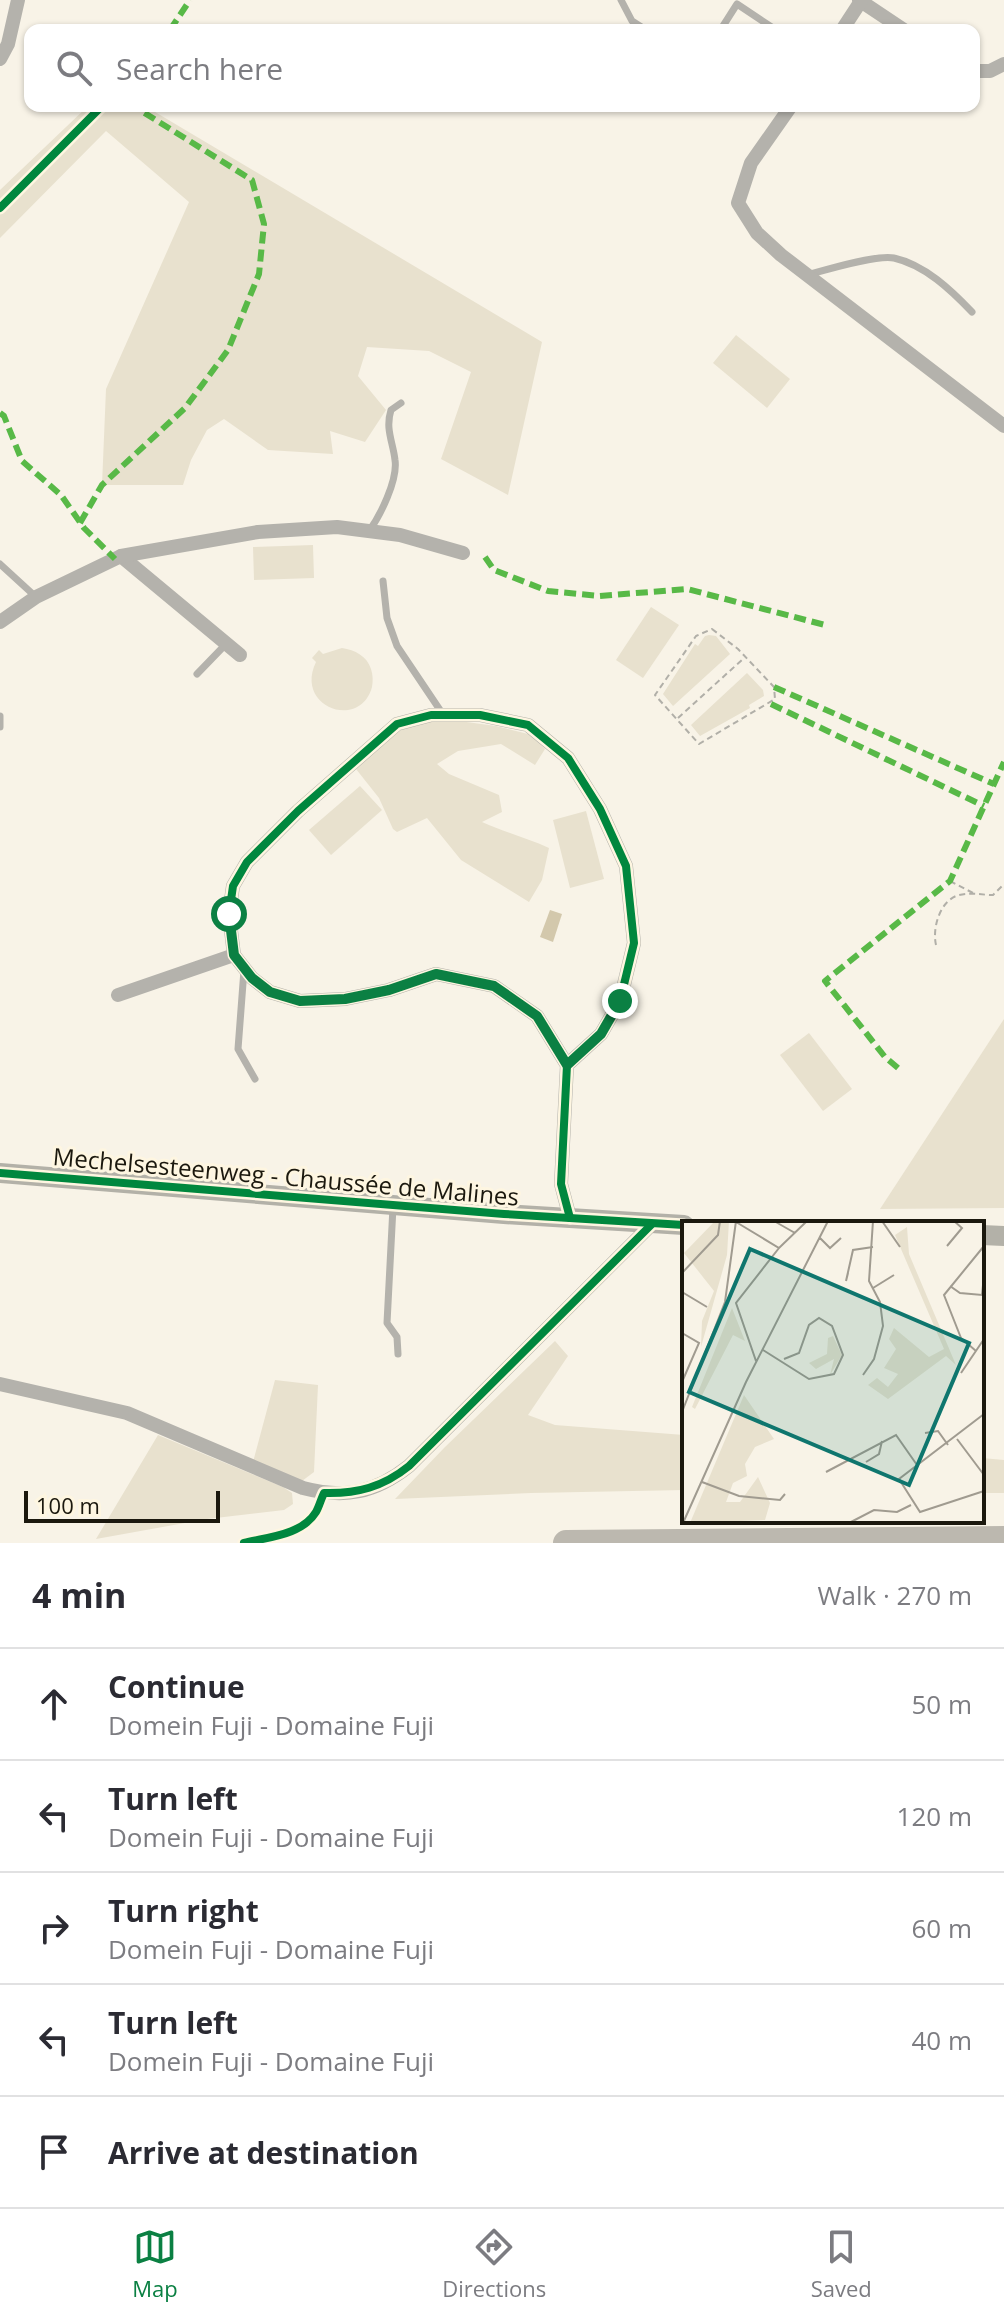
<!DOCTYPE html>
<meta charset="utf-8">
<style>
:root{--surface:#fff;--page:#f2f2f3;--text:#2b2b33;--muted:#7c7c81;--line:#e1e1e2;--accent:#0b8043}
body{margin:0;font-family:"Open Sans",sans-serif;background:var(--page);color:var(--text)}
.scale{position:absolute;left:24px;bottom:20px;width:196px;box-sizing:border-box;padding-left:8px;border:4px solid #1b180e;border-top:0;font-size:22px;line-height:28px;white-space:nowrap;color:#1b180e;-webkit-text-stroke:6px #fef6e1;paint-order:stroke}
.stop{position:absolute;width:24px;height:24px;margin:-18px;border:6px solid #0b8043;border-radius:50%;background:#fff}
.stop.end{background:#0b8043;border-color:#fff;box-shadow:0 2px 8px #0008}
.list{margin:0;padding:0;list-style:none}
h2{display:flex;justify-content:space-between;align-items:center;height:104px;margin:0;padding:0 32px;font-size:34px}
h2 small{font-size:26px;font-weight:400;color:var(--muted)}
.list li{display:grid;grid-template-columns:52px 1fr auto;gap:24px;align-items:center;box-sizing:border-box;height:112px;padding:0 32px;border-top:2px solid var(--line)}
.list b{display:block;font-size:30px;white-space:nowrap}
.list p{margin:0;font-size:26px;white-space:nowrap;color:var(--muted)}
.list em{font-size:26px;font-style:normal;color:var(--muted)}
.icon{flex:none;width:44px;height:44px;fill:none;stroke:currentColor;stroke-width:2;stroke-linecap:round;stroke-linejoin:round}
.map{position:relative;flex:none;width:1004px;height:1543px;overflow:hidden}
.search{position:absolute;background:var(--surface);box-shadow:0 2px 6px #0004;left:24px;right:24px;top:24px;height:88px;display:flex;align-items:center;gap:20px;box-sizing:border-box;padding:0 28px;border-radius:16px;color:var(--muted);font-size:30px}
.sheet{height:664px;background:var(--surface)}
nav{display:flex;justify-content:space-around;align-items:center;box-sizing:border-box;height:112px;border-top:2px solid var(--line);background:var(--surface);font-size:22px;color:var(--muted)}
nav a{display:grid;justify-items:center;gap:4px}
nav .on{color:var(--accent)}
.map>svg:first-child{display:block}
.green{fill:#e8e1ce}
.water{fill:#d3c8ac}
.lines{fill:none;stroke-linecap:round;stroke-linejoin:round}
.path{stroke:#b1afa8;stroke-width:2;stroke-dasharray:6 4;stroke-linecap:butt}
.lane{stroke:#b4b2ac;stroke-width:7}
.street{stroke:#b4b2ac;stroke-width:14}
.secondary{stroke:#b3b1a8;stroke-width:20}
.highway{stroke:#bcb8af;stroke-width:26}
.quiet{stroke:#58b947;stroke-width:6;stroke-dasharray:12 6;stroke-linecap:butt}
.cycleway-casing{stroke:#fef6e1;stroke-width:13}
.cycleway{stroke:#00873e;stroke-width:8}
.route{stroke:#0b8043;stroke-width:10}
.labels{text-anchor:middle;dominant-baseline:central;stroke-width:6;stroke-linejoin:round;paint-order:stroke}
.street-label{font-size:24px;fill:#1b180e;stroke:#fef6e1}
.inset-road{fill:none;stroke:#a09b90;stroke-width:2}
.view{fill:#0f766e;fill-opacity:0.15;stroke:#0f766e;stroke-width:4}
.inset-edge{fill:none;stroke:#1b180e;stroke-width:4}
</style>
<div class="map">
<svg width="1004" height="1543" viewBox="0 0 1004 1543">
<rect width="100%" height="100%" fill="#f8f3e7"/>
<g class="green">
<path d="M88 106H145L542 342 508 495 441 459 471 372 429 351 367 347 358 376 386 410 365 442 330 431 333 454 268 450 224 419 207 430 191 460 183 485H102L106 389 189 202 106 131 0 238V190Z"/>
<path d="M736 335 790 379 767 408 713 363Z"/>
<path d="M313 545 314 578 254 580 253 547Z"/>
<path d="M651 607 679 625 643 678 616 660Z"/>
<path d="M709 635 716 636 730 654 673 706 663 694 695 644 698 646 705 636Z"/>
<path d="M342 648C355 650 367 656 371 669 373 675 373 681 372 687 360 731 294 707 316 662L312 658 319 650 323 654Z"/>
<path d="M747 673 763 690 764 696 749 705 750 708 700 736 691 725Z"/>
<path d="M437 718 496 726 532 735 545 749 535 765 501 744 458 751 437 764 449 774 499 795 502 812 482 822C504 832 527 838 549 848L542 880 529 902 461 860 427 818 397 832 393 829 379 798 356 769 399 727Z"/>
<path d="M360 786 382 810 331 855 309 830Z"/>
<path d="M586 811 604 879 570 888 553 820Z"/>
<path d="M1004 1019V1208L880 1209Z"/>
<path d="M809 1033 852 1089 823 1111 780 1055Z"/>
<path d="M555 1341 568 1356 528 1415 555 1425 684 1435V1490L531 1493 395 1499 445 1447Z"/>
<path d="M275 1380 318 1385 314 1472 302 1481 253 1462Z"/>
<path d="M158 1435 283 1487 292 1493 293 1504 284 1510 207 1519 96 1539Z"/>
<path d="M982 1458 1004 1460V1493H982Z"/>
</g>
<path class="water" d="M550 910 562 914 553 942 540 937Z"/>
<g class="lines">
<g class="path">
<path d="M712 629 738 649 774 687 775 699 699 744 655 695 696 636Z"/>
<path d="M678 718 744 658"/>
<path d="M950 881 973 893"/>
<path d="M936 945C932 928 940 900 959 895 971 892 981 895 993 895L1004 884"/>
</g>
<g class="lane">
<path d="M621 0 632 21 646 30"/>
<path d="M723 26 737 4 776 30"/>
<path d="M807 275C825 270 878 254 894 258 925 265 951 290 972 312"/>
<path d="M369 531C380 516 398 480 395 460 393 442 385 429 391 410L401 403"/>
<path d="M0 564 36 597"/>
<path d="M383 581 387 618 397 646 442 713"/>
<path d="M197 674 226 644"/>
<path d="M0 716V727"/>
<path d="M244 970 238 1049 255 1079"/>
<path d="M393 1207 387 1323 397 1337 398 1354"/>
</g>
<g class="street">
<path d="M859 0 904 30"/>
<path d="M842 30 861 1"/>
<path d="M0 59 8 44 18 0"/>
<path d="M974 71H990L1004 64"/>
<path d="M791 106 751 163 738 203 757 233 781 255 1004 426"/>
<path d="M121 556 240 655"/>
<path d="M0 622 36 597 121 556 258 532 337 527 400 535 463 553"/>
<path d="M118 995 234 955"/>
<path d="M567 1065 537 1016 494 986 436 974 389 990 345 999 300 1001 270 992 252 978 234 955 229 914 233 886 247 862 298 811 397 724 431 715H480L528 725 568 758 600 809 626 866 634 943 620 1001 601 1034 567 1065 561 1184 570 1218"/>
<path d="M0 1384 127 1413 303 1488C345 1499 375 1493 409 1466L652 1224"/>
</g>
<g class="secondary">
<path d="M0 1173 504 1214 684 1225"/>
<path d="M982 1235 1004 1236"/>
</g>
<path class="highway" d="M566 1543 1004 1539"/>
<g class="quiet">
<path d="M170 30 190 0"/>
<path d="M0 413 4 416 22 461 61 495 84 528 115 559"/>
<path d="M80 523 102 485 185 408 228 350 259 274 264 224 252 180 143 112 146 106"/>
<path d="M485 557 494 570 548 591 600 596 687 589 825 625"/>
<path d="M774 687 994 784"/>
<path d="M771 704 984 806"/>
<path d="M898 1068 885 1057 825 981 950 881 1004 762"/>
</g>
<defs>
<g id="cycleway">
<path d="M0 208 102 106"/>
<path d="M567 1065 537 1016 494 986 436 974 389 990 345 999 300 1001 270 992 252 978 234 955 229 914 233 886 247 862 298 811 397 724 431 715H480L528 725 568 758 600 809 626 866 634 943 620 1001 601 1034 567 1065 561 1184 570 1218"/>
<path d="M0 1173 504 1214 684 1225"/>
<path d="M244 1543C268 1537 302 1535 316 1512 319 1507 321 1499 324 1493 357 1494 383 1487 409 1466L652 1224"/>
</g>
</defs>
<use href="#cycleway" class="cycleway-casing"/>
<use href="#cycleway" class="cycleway"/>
</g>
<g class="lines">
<path class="route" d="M229 914 234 955 252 978 270 992 300 1001 345 999 389 990 436 974 494 986 537 1016 567 1065 601 1034 620 1001"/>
</g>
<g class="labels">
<g class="street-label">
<text transform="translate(286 1176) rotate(5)">Mechelsesteenweg - Chaussée de Malines</text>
</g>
</g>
<g transform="translate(682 1221)">
<rect width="302" height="302" fill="#f8f3e7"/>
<path d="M33 0H47L45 34 19 126 20 100 32 70 2 32ZM225 6 227 33 274 144 264 135 206 178 186 164 195 157 206 166 216 153 202 147 214 128 207 118 212 107 247 136 262 128 213 14ZM50 87 63 120 51 114 13 188 10 186ZM151 115 160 134 148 154 152 138 134 148 127 142 145 133 146 117ZM62 174 92 218 73 226 63 243 65 255 51 262 44 281H58L76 256 88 282 83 299 8 302Z" fill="#e8e1ce"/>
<path class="inset-road" d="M92 0 113 12M200 0 218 26M54 1 97 27 125 0M138 17 148 27 159 17M265 25 280 7 272 0M0 52 36 14 38 0M166 52 164 60 171 29 191 26M268 65 278 72 300 74 301 64M191 67 212 54M0 71 25 86M0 112 17 122 0 161M81 129 127 158 152 153 161 134 150 105 137 97 127 104 117 132 102 138M294 130 279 117 262 74 302 25M74 140 54 82 97 27M279 152 302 118M181 154 192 138 201 105 198 81 187 60 191 0M0 191 43 81 54 0M302 193 217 258 238 291 302 270M243 212 256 210 266 224M275 218 302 254M184 241 197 233 200 220M144 251 214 214 235 244M20 261 57 275 98 279 103 273M1 302 64 161 146 0M167 302 192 289 215 291 229 284"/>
<path class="view" d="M68 28 287 122 227 264 7 171Z"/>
<rect width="302" height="302" class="inset-edge"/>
</g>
</svg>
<div class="scale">100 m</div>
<div class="stop" style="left:229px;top:914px"></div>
<div class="stop end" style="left:620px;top:1001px"></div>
<div class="search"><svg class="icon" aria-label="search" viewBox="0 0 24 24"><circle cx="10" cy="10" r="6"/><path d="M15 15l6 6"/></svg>Search here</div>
</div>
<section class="sheet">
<h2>4 min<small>Walk · 270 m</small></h2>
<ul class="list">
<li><svg class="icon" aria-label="ahead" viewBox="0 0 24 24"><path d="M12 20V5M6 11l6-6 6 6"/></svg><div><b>Continue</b><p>Domein Fuji - Domaine Fuji</p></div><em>50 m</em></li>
<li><svg class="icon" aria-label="left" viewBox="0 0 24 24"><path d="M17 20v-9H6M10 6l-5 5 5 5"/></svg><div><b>Turn left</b><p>Domein Fuji - Domaine Fuji</p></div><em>120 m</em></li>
<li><svg class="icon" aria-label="right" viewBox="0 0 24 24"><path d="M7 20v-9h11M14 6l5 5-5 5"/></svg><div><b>Turn right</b><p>Domein Fuji - Domaine Fuji</p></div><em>60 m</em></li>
<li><svg class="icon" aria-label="left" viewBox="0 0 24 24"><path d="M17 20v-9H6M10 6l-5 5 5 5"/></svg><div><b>Turn left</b><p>Domein Fuji - Domaine Fuji</p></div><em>40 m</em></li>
<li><svg class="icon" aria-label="arrive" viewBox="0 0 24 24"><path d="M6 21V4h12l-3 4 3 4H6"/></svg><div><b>Arrive at destination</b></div></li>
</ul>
</section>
<nav>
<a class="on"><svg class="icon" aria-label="map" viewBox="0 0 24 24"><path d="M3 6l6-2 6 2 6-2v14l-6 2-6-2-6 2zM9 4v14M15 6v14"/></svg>Map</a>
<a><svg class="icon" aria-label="directions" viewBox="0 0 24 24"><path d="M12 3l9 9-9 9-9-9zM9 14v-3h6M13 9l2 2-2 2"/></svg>Directions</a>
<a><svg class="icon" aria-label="saved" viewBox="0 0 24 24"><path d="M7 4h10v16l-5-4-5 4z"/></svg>Saved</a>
</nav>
